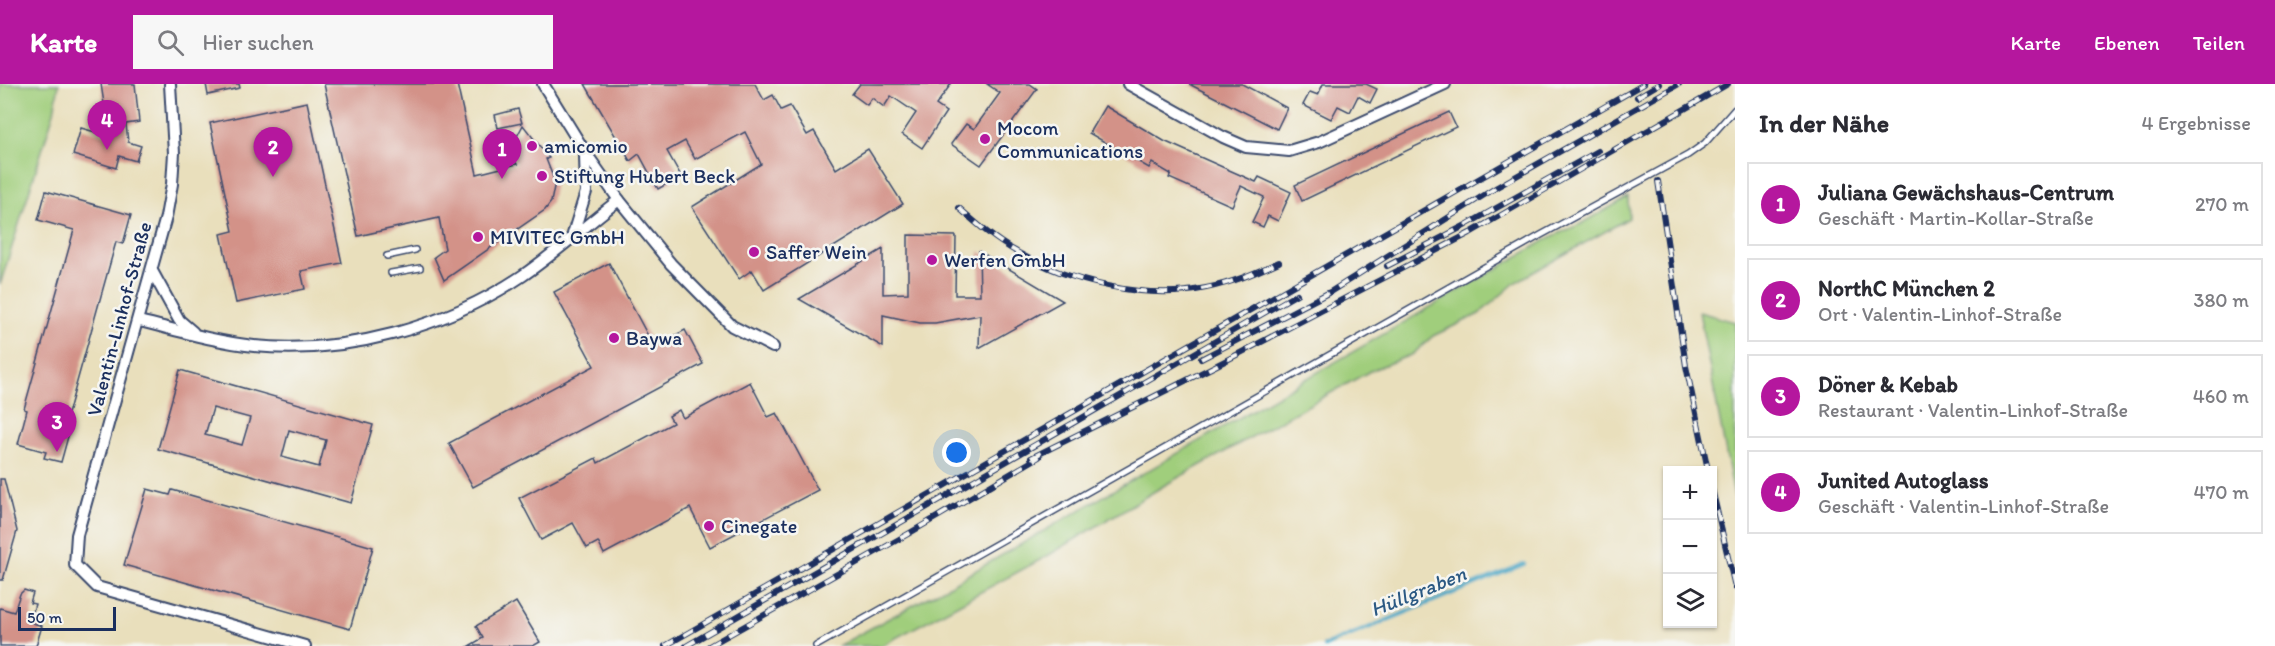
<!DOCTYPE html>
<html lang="de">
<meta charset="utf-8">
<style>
:root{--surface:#fff;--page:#f7f7f7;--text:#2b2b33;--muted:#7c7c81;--line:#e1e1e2;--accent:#b5179e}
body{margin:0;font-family:Itim,sans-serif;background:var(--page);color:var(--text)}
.controls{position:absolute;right:18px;bottom:18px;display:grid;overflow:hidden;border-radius:0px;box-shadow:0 2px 4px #0004}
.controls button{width:54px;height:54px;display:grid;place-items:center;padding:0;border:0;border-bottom:2px solid var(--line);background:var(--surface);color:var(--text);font:30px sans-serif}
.scale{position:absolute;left:18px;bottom:15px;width:98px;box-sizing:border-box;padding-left:6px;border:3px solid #1b2f5e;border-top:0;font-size:16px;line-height:21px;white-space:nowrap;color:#1b2f5e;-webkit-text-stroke:4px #f6f6f2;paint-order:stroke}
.you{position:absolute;left:957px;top:369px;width:21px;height:21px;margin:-15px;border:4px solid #fff;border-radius:50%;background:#1a73e8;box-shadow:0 0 0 9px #1a73e833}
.badge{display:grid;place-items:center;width:39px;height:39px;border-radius:50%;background:var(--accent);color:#fff;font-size:20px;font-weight:700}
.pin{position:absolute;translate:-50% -50px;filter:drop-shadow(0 2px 3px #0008)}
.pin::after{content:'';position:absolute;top:32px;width:21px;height:18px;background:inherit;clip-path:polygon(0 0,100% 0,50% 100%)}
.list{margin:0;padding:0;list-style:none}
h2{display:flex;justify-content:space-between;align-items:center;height:78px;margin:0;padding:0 24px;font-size:26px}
h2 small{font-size:20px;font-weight:400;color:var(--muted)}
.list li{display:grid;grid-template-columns:39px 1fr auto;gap:18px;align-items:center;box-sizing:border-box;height:84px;margin:0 12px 12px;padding:0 12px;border:2px solid var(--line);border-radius:0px}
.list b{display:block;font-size:22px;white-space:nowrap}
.list p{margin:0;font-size:20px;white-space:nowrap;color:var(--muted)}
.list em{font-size:20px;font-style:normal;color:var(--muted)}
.icon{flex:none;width:33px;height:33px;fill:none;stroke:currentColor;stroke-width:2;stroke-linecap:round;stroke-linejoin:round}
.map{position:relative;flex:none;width:1735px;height:562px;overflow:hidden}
header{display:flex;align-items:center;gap:36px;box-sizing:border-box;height:84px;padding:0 30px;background:var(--accent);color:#fff}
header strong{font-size:28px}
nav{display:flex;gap:33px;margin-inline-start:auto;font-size:21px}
.search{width:420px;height:54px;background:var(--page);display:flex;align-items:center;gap:15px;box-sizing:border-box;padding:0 21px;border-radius:0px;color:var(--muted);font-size:22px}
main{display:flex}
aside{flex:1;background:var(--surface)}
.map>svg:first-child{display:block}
.green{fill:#a0ce7c;stroke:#5e7e6d;stroke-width:1.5}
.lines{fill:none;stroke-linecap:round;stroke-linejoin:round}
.stream{stroke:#48a7c7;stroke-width:4}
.building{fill:#d39288;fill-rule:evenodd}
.lane-casing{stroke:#3a496c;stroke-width:8}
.street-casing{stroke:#3a496c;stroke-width:14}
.lane{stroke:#fff;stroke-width:5}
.street{stroke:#fff;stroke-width:10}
.rail-casing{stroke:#1b2f5e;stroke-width:6}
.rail{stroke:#f6f6f2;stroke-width:4;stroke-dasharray:11;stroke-linecap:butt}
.poi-dot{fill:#b5179e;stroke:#f6f6f2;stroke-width:2}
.labels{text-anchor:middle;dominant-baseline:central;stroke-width:5;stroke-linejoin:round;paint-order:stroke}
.poi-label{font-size:20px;fill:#1b2f5e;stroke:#f6f6f2;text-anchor:start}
.street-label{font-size:20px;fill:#1b2f5e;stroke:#f6f6f2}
.water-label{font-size:21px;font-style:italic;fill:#2b5983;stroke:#f6f6f2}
</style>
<header>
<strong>Karte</strong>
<div class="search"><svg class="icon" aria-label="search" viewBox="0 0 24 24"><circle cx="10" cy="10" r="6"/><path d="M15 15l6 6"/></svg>Hier suchen</div>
<nav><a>Karte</a><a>Ebenen</a><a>Teilen</a></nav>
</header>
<main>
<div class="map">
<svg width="1735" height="562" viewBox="0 0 1735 562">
<rect width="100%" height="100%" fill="#f6f6f2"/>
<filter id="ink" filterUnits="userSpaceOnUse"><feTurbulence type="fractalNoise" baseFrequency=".0167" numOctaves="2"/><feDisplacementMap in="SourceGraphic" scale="12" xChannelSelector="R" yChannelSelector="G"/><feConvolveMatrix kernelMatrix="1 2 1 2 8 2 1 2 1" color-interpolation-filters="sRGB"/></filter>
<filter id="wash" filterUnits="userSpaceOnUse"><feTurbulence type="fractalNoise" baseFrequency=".008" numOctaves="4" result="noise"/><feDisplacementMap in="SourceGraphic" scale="24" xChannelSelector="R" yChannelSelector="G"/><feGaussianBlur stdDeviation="1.35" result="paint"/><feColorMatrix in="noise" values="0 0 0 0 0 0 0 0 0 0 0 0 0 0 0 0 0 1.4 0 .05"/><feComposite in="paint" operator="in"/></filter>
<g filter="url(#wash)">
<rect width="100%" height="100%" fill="#e9dfbc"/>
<g class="green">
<path d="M0 0H59L54 28 0 201Z"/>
<path d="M1628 113 1629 134 1516 198 1479 230 1433 252 1413 270 1372 286 1165 401 1049 471 881 562H838L952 500 1553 152 1583 139Z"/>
<path d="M1699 228 1735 238V414L1734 411Z"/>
</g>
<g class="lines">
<path class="stream" d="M1324 562 1524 480"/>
</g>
<g id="blocks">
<g class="building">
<path d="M101 0H135L139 38 126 40 128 58 141 62 136 77 119 72 116 84 73 71 81 44 109 52Z"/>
<path d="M206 0H239L240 4 208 11Z"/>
<path d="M324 0H457L477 90 517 80 511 72 517 70 514 58 523 41 549 74 546 75 555 98 551 118 545 126 444 196 434 173 445 165 439 134 358 152Z"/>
<path d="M585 0H755L764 16 773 11 781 26 790 22 807 51 814 47 836 85 868 65 903 120 764 206 752 186 739 195 692 123 761 80 745 48 695 75 685 57 667 67 681 92 658 105 639 70 630 77Z"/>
<path d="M860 0H951L936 21 946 28 922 64 902 50 916 29 891 12 884 23 872 14 867 21 852 10Z"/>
<path d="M987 0H1030L1037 5 981 81 951 60 966 40 974 45 1000 9Z"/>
<path d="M1189 0H1242L1287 24 1277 45Z"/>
<path d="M1323 0H1366L1377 5 1370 19 1358 12 1350 28 1338 22 1331 35 1303 21 1310 8 1318 11Z"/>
<path d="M307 18 342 179 301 187 305 205 236 219 221 150 233 147 210 39Z"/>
<path d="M1105 22 1164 57 1256 98 1259 93 1291 108 1278 137 1268 132 1263 143 1252 138 1264 113 1241 102 1232 122 1169 94 1171 90 1152 79 1149 84 1089 49Z"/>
<path d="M518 25 522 39 498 44 495 31Z"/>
<path d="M1449 28 1456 43 1302 117 1295 101Z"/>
<path d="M46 107 131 131 123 160 116 158 63 348 69 349 61 378 44 374 46 368 18 360 27 326 24 325 74 146 38 136Z"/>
<path d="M908 151 956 152 955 211H980L979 167 1063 217 979 264 980 231 935 239H920L883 231V263L799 215 883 165V210L908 209Z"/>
<path d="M609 179 654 263 685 246 703 280 473 403 449 359 594 282 554 208Z"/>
<path d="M180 286 373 341 351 419 158 365ZM213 324 250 334 242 361 205 351ZM289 346 326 356 319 383 282 373Z"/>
<path d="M750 298 768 333 777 329 818 406 710 463 690 424 604 470 598 458 587 464 573 439 541 456 519 414 596 374 598 379 673 339 669 332 679 326 683 334Z"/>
<path d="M0 395H4L17 447 3 496H0Z"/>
<path d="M147 405 170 411 172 406 373 463 350 545 124 481Z"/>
<path d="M24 506 33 509 30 519 35 520 30 538 42 542 36 562H0V524L14 528 20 510Z"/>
<path d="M516 518 540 558 533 562H469L483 554 476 542Z"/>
</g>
</g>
</g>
<g filter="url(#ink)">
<use href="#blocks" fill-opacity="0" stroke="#3a496c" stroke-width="1.5"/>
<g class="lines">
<defs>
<g id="lane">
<path d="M387 172 415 166"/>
<path d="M391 189 420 184"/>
<path d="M816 562 1541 151 1688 71 1705 59 1735 25"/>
</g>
<g id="street">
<path d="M170 0 174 69 172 100 166 133 77 451 75 481 97 503 305 562"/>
<path d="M543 0 585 68 619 116 671 180 732 242 773 263"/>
<path d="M1128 0 1223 53 1246 63 1289 67 1319 58 1445 0"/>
<path d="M573 150 586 108 585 71"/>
<path d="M152 187 179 236 193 248"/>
<path d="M139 237C177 246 215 258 254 262 346 271 446 243 522 192 556 169 587 140 619 116"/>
</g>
</defs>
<use href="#lane" class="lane-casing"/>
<use href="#street" class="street-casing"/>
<use href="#lane" class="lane"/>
<use href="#street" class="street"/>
<defs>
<g id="rail">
<path d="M1637 13 1659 0"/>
<path d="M1658 97 1686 282 1708 386"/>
<path d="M959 124C977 140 995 156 1017 168 1069 198 1145 217 1206 204 1232 199 1255 189 1279 178"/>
<path d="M1387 182 1466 141 1598 67"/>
<path d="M1201 275 1330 208 1497 103 1679 0"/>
<path d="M1031 374 1223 278 1470 149 1728 0"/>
<path d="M1712 405 1735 503"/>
<path d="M665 562 1644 0"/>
<path d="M686 562 1297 210"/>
<path d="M709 562 908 450 1039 373"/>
</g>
</defs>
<use href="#rail" class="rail-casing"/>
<use href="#rail" class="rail"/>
</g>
</g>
<g class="poi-dot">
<circle cx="985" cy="55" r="6"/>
<circle cx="532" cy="62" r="6"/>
<circle cx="542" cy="92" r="6"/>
<circle cx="478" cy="153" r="6"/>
<circle cx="754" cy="168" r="6"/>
<circle cx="932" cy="176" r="6"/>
<circle cx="614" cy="254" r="6"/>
<circle cx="709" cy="442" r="6"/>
</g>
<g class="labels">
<g class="poi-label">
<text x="997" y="44">Mocom<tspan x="997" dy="23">Communications</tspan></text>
<text x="544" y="62">amicomio</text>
<text x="554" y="92">Stiftung Hubert Beck</text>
<text x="490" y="153">MIVITEC GmbH</text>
<text x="766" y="168">Saffer Wein</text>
<text x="944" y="176">Werfen GmbH</text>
<text x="626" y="254">Baywa</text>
<text x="721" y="442">Cinegate</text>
</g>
<g class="street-label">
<text transform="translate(119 235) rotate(-75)">Valentin-Linhof-Straße</text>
</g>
<g class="water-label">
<text transform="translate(1418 507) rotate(-22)">Hüllgraben</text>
</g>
</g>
</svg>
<div class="controls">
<button>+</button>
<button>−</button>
<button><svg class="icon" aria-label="layers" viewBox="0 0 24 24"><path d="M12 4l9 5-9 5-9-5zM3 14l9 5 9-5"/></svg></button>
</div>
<div class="scale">50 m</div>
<div class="you"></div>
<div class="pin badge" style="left:502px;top:95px">1</div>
<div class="pin badge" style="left:273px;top:93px">2</div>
<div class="pin badge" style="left:57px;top:368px">3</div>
<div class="pin badge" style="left:107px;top:66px">4</div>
</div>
<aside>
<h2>In der Nähe<small>4 Ergebnisse</small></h2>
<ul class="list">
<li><span class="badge">1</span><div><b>Juliana Gewächshaus-Centrum</b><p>Geschäft · Martin-Kollar-Straße</p></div><em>270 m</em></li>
<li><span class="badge">2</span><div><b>NorthC München 2</b><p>Ort · Valentin-Linhof-Straße</p></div><em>380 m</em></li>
<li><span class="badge">3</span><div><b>Döner &amp; Kebab</b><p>Restaurant · Valentin-Linhof-Straße</p></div><em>460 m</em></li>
<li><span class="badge">4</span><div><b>Junited Autoglass</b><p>Geschäft · Valentin-Linhof-Straße</p></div><em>470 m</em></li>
</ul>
</aside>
</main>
